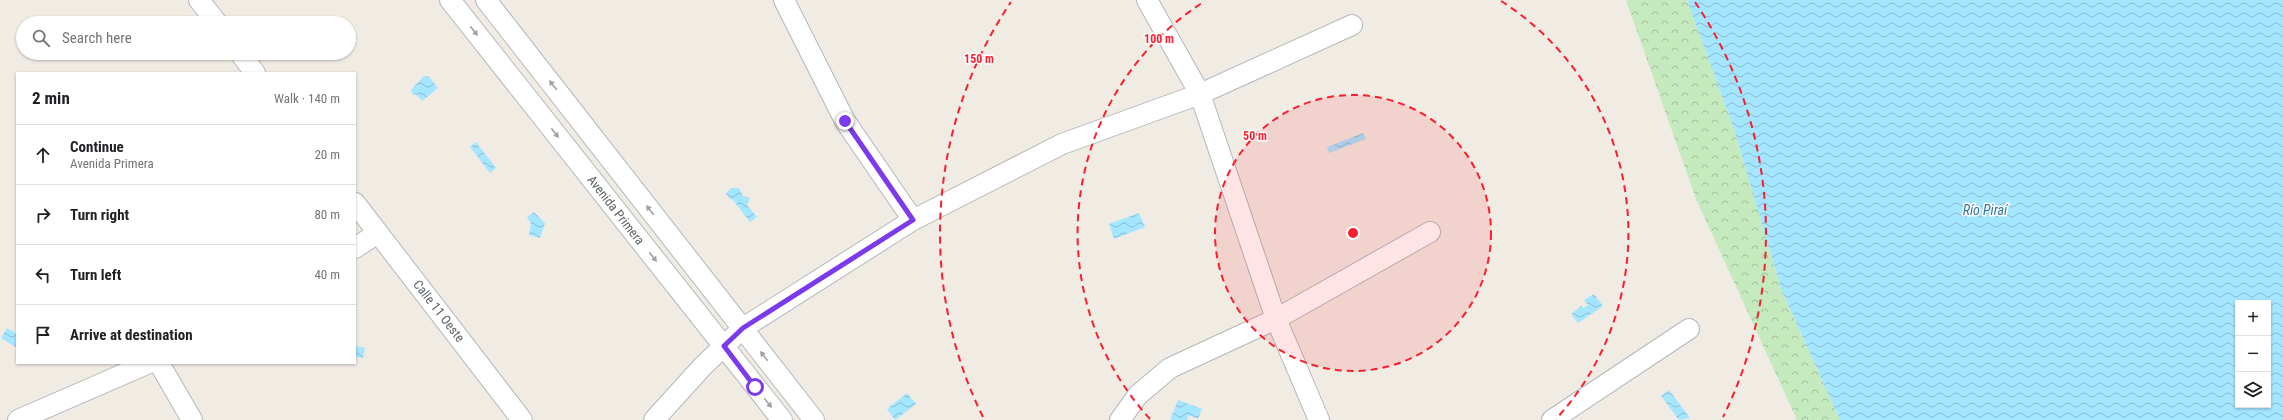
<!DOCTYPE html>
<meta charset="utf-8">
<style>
:root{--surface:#fff;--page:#f2f2f2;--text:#202124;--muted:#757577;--line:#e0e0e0}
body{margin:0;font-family:"Roboto Condensed",sans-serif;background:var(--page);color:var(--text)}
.controls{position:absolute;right:12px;bottom:12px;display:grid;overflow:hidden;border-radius:0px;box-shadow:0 1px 3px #0004}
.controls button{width:36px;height:36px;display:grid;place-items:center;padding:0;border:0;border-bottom:1px solid var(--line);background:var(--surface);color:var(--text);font:20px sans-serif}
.stop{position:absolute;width:12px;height:12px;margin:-9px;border:3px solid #7c3aed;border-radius:50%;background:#fff}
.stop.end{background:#7c3aed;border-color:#fff;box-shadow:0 1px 4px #0008}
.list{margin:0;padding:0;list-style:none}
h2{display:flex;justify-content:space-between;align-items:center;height:52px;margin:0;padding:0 16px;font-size:17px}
h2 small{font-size:13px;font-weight:400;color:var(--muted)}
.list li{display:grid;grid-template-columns:26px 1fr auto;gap:12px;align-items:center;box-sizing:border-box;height:60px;padding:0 16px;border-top:1px solid var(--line)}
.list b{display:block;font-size:15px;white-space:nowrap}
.list p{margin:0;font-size:13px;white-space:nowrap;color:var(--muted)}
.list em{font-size:13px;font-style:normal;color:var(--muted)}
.icon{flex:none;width:22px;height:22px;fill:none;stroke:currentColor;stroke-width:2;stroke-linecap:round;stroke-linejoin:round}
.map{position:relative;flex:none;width:2283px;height:420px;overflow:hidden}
.search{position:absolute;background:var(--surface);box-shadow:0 1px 3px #0004;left:16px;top:16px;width:340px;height:44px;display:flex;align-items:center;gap:10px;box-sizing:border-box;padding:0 14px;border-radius:22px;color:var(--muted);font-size:15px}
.panel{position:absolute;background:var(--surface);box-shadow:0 1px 3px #0004;left:16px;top:72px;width:340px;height:292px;border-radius:0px}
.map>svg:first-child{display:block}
.forest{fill:url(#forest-crowns)}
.water{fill:url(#water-waves);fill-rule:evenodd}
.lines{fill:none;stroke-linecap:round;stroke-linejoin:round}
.street-casing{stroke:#b4b8bc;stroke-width:22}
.street{stroke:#fff;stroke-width:20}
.oneway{fill:#9da1a3}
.route{stroke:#7c3aed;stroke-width:5}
.ring{fill:none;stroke:#fc1d2d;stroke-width:2;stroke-dasharray:7 5}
.labels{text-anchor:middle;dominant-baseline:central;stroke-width:3;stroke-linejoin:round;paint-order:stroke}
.street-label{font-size:13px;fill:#5b6266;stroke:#fff}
.water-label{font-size:14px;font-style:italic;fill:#2f77a0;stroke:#fff}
.centre{fill:#fc1d2d;stroke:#fff;stroke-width:2}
.ring-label{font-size:12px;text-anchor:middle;font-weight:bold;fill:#fc1d2d;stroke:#fff;stroke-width:3;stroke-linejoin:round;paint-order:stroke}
</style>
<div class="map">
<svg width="2283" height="420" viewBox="0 0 2283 420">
<defs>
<pattern id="forest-crowns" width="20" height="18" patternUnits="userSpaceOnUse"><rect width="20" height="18" fill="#c4eabd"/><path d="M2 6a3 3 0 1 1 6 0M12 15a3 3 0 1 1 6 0" fill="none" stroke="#a2c19d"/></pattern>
<pattern id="water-waves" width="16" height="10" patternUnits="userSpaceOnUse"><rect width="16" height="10" fill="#a4e5ff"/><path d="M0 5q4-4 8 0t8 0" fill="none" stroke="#89bdd2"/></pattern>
</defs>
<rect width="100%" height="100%" fill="#f0ebe3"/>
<path class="forest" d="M1626 0H1687L1735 132 1781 289 1840 420H1797L1696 199Z"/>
<g class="water">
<path d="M1687 0H2283V420H1840L1781 289 1735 132ZM2238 303H2268V405H2238Z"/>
<path d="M424 76 429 77 438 88 422 101 417 95H413L411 90Z"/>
<path d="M1363 133 1366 139 1329 153 1327 147Z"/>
<path d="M476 142 496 168 490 173 470 147Z"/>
<path d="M731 188H739L743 196 750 198 747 205 757 217 750 222 733 200 729 198 726 193Z"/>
<path d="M534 212 545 223 540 238 529 235 531 224 527 217Z"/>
<path d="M1139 213 1145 227 1114 239 1109 224Z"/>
<path d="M1594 294 1603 306 1578 323 1571 314 1581 306 1583 308 1588 305 1584 300Z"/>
<path d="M7 328 17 334V348L1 338Z"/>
<path d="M355 346 365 348 363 358 355 357Z"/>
<path d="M1669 390 1690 418 1679 420 1661 396Z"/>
<path d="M907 393 916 404 895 420 887 409Z"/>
<path d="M1178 400 1202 409 1198 419 1189 415 1187 420H1170Z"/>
</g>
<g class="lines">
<defs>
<g id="street">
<path d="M199 0 217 23"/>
<path d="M450 0 782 420"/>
<path d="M486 0 814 420"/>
<path d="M784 0 845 121 913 220"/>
<path d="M1147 0 1200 94 1276 319 1319 420"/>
<path d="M240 53 255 73"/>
<path d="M355 203 522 420"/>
<path d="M355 248 378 233"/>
<path d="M159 363 192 420"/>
<path d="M18 420 149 363"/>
<path d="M654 420 703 366 743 328 913 220 1062 144 1200 94 1352 25"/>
<path d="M1120 420 1138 395 1170 368 1276 319 1430 232"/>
<path d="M1552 420 1689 329"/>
</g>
</defs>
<use href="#street" class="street-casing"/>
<use href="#street" class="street"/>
</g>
<defs><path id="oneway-solid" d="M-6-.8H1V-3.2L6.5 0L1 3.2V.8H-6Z"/></defs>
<g class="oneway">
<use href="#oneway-solid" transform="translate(474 31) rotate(52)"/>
<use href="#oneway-solid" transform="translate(553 85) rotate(-128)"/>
<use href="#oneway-solid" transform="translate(555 133) rotate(52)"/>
<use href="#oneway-solid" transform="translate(650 210) rotate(-128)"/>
<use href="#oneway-solid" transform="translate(653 257) rotate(52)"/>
<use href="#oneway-solid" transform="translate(764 356) rotate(-128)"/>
<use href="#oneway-solid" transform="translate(768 403) rotate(51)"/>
</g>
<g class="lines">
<path class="route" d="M755 387 724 346 743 328 913 220 845 121"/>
</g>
<circle cx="1353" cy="233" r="138" fill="#fc1d2d" fill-opacity=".12"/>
<g class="ring">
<circle cx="1353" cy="233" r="138"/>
<path d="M1150 419A275 275 0 0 1 1205 1M1501 1A275 275 0 0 1 1556 419"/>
<path d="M983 417A413 413 0 0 1 1011 2M1695 2A413 413 0 0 1 1723 417"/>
</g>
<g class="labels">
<g class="street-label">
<text transform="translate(616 210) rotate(52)">Avenida Primera</text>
<text transform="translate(439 311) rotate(52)">Calle 11 Oeste</text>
</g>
<g class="water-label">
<text x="1985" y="210">Río Piraí</text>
</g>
</g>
<circle cx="1353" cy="233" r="6" class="centre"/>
<g class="ring-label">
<text x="1159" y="43">100 m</text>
<text x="979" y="63">150 m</text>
<text x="1255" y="140">50 m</text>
</g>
</svg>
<div class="controls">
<button>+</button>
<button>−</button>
<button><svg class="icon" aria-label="layers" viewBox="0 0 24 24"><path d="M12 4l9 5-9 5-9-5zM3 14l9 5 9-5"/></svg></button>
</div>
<div class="stop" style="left:755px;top:387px"></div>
<div class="stop end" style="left:845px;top:121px"></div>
<div class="search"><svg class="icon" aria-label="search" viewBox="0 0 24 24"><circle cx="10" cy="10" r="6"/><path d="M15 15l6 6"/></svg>Search here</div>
<section class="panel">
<h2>2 min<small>Walk · 140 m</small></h2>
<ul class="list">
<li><svg class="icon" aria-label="ahead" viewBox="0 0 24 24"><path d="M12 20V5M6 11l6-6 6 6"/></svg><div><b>Continue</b><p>Avenida Primera</p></div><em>20 m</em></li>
<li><svg class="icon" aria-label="right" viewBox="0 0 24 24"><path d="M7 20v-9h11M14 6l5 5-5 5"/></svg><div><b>Turn right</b></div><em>80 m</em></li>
<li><svg class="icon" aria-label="left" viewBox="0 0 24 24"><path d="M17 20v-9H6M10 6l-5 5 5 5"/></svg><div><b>Turn left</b></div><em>40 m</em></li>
<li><svg class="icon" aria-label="arrive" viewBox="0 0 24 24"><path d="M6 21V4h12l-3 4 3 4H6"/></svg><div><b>Arrive at destination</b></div></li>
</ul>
</section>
</div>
